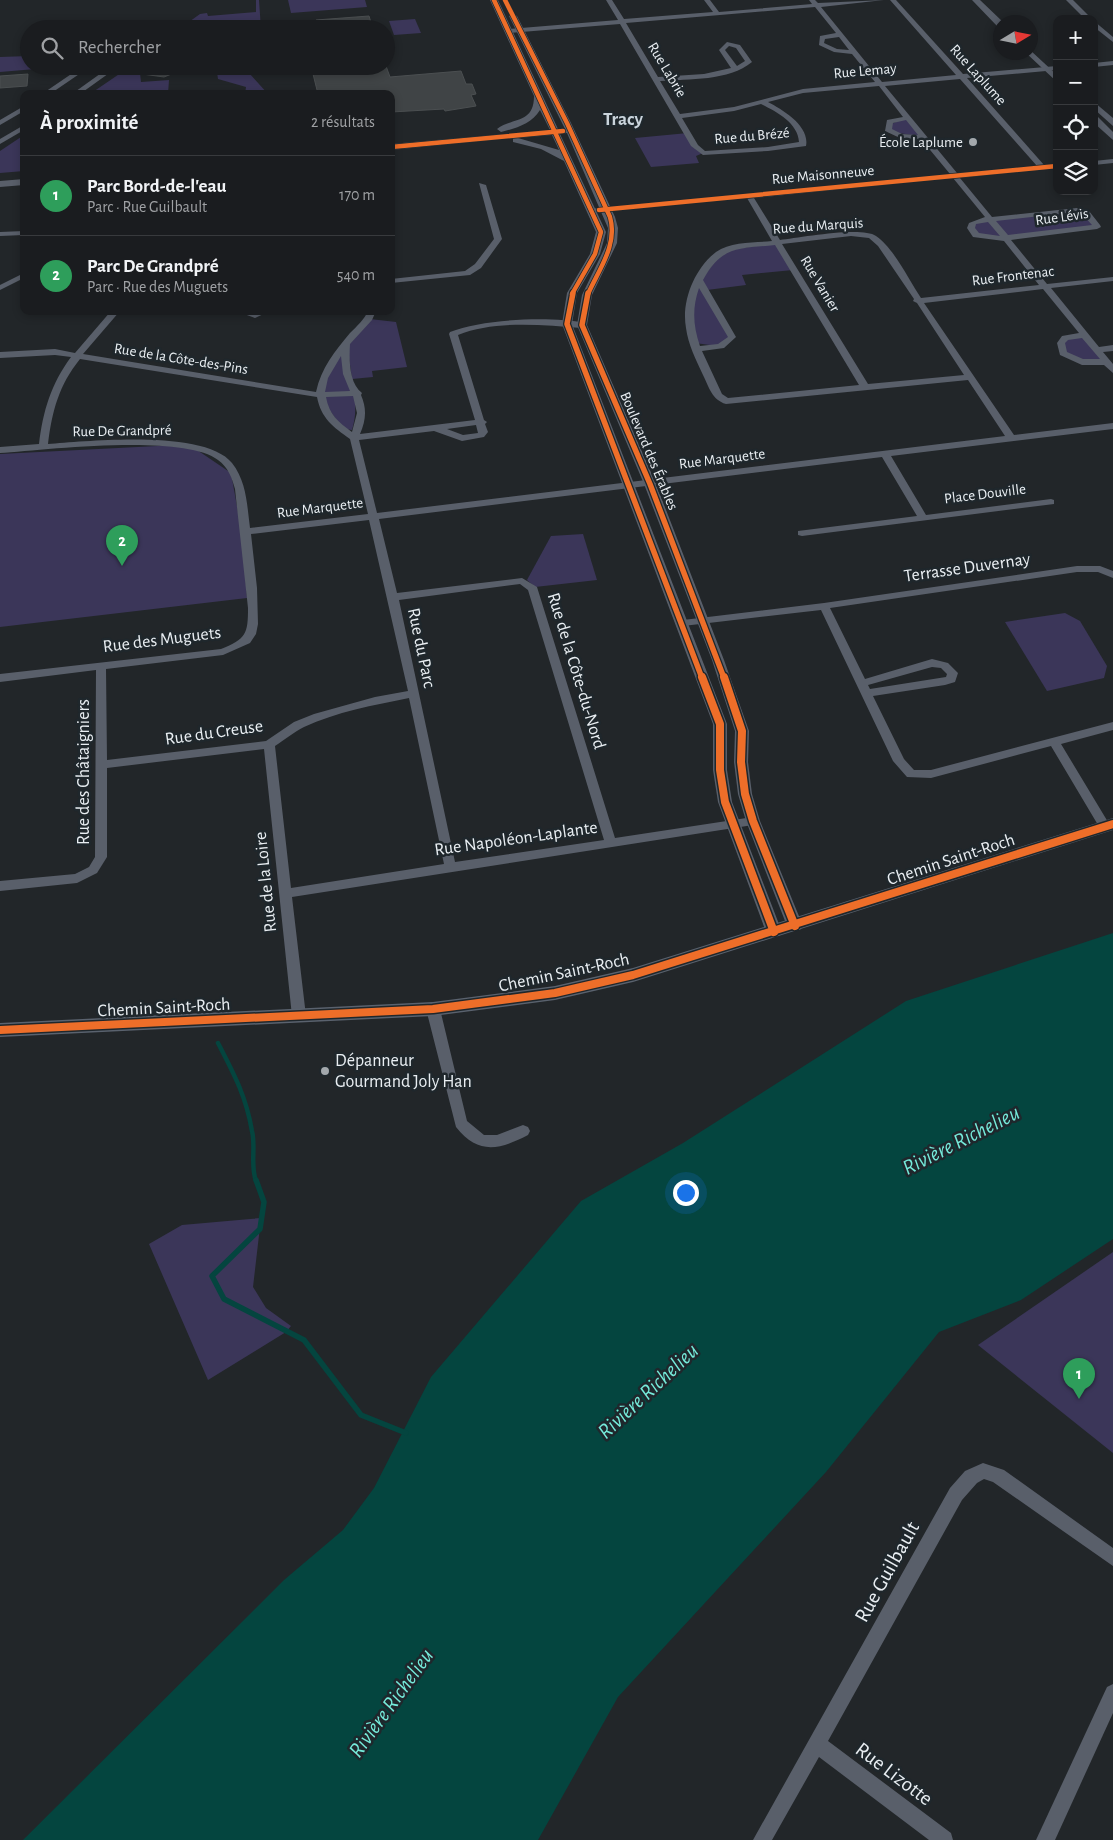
<!DOCTYPE html>
<html lang="fr">
<meta charset="utf-8">
<style>
:root{--surface:#1a1c1f;--page:#232528;--text:#f1f3f6;--muted:#9fa1a4;--line:#383a3d;--accent:#2563eb}
body{margin:0;font-family:"Alegreya Sans",sans-serif;background:var(--page);color:var(--text)}
.controls{position:absolute;right:15px;top:15px;display:grid;overflow:hidden;border-radius:10px;box-shadow:0 2px 8px #0003}
.controls button{width:45px;height:45px;display:grid;place-items:center;padding:0;border:0;border-bottom:1px solid var(--line);background:var(--surface);color:var(--text);font:25px sans-serif}
.compass{position:absolute;left:993px;top:15px;width:45px;height:45px;border-radius:50%;background:var(--surface);box-shadow:0 2px 8px #0003;rotate:80deg}
.you{position:absolute;left:685px;top:1192px;width:18px;height:18px;margin:-12px;border:4px solid #fff;border-radius:50%;background:#1a73e8;box-shadow:0 0 0 8px #1a73e833}
.badge{display:grid;place-items:center;width:32px;height:32px;border-radius:50%;background:var(--accent);color:#fff;font-size:16px;font-weight:700}
.pin{position:absolute;translate:-50% -41px;filter:drop-shadow(0 1px 2px #0008)}
.pin::after{content:'';position:absolute;top:26px;width:18px;height:15px;background:inherit;clip-path:polygon(0 0,100% 0,50% 100%)}
.list{margin:0;padding:0;list-style:none}
h2{display:flex;justify-content:space-between;align-items:center;height:65px;margin:0;padding:0 20px;font-size:21px}
h2 small{font-size:16px;font-weight:400;color:var(--muted)}
.list li{display:grid;grid-template-columns:32px 1fr auto;gap:15px;align-items:center;box-sizing:border-box;height:80px;padding:0 20px;border-top:1px solid var(--line)}
.list b{display:block;font-size:19px;white-space:nowrap}
.list p{margin:0;font-size:16px;white-space:nowrap;color:var(--muted)}
.list em{font-size:16px;font-style:normal;color:var(--muted)}
.icon{flex:none;width:28px;height:28px;fill:none;stroke:currentColor;stroke-width:2;stroke-linecap:round;stroke-linejoin:round}
.map{position:relative;flex:none;width:1113px;height:1840px;overflow:hidden}
.search{position:absolute;background:var(--surface);box-shadow:0 2px 8px #0003;left:20px;top:20px;width:375px;height:55px;display:flex;align-items:center;gap:12px;box-sizing:border-box;padding:0 18px;border-radius:28px;color:var(--muted);font-size:19px}
.panel{position:absolute;background:var(--surface);box-shadow:0 2px 8px #0003;left:20px;top:90px;width:375px;height:225px;border-radius:10px}
.map>svg:first-child{display:block}
.green{fill:#3b3659}
.water{fill:#04453f}
.lines{fill:none;stroke-linecap:round;stroke-linejoin:round}
.stream-far1{stroke:#04453f;stroke-width:4.5}
.stream{stroke:#04453f;stroke-width:5.5}
.building{fill:#404446;stroke:#4b4f51}
.minor{fill:#595f6a;fill-rule:evenodd}
.tertiary{fill:#595f6a;fill-rule:evenodd}
.secondary{fill:#5a626e;fill-rule:evenodd}
.cycleway-far2-casing{stroke:#1f272c;stroke-width:6}
.cycleway-far1-casing{stroke:#1f272c;stroke-width:8}
.cycleway-casing{stroke:#1f272c;stroke-width:11}
.cycleway-far2{stroke:#ee6e29;stroke-width:4.5}
.cycleway-far1{stroke:#ee6e29;stroke-width:5.5}
.cycleway{stroke:#ee6e29;stroke-width:8}
.poi-dot{fill:#a3a8ac;stroke:#1f272c;stroke-width:2}
.labels{text-anchor:middle;dominant-baseline:central;stroke-width:5;stroke-linejoin:round;paint-order:stroke}
.far-street-label{font-size:15px;fill:#e9eef2;stroke:#1f272c}
.far-poi-label{font-size:15px;fill:#e9eef2;stroke:#1f272c;text-anchor:end}
.street-label{font-size:18px;fill:#e9eef2;stroke:#1f272c}
.poi-label{font-size:18px;fill:#e9eef2;stroke:#1f272c;text-anchor:start}
.far-district-label{font-size:19px;font-weight:bold;fill:#cad4dc;stroke:#1f272c}
.near-street-label{font-size:21px;fill:#e9eef2;stroke:#1f272c}
.near-water-label{font-size:22px;font-style:italic;fill:#75eada;stroke:#1f272c}
</style>
<div class="map">
<svg width="1113" height="1840" viewBox="0 0 1113 1840">
<rect width="100%" height="100%" fill="#222629"/>
<g class="green">
<path d="M256 0H259L261 29H224L222 22 207 23V29H179L200 14 207 13 208 16 256 12Z"/>
<path d="M288 0H365L367 7 291 13Z"/>
<path d="M415 19 421 33 394 35 389 21Z"/>
<path d="M29 56V66H71L0 72V57Z"/>
<path d="M131 66 140 73 141 82 169 80 168 94H90Z"/>
<path d="M216 66H248L250 74 268 94H245L246 87 218 79Z"/>
<path d="M905 118 920 136 891 132 889 125Z"/>
<path d="M688 133 703 153 696 156 699 163 651 167 635 138Z"/>
<path d="M24 135V171L0 173V151Z"/>
<path d="M1075 213 1084 214 1096 227 990 239 972 231 973 223 990 219Z"/>
<path d="M776 243 793 270 742 275 746 285 707 290 730 337 717 346 695 343 692 292 723 251Z"/>
<path d="M370 319 396 322 407 367 372 371 373 377 352 379 347 343Z"/>
<path d="M1084 335 1106 362 1081 361 1064 353 1063 341Z"/>
<path d="M342 349C350 376 361 402 352 430L344 429C314 394 321 386 342 349Z"/>
<path d="M177 445 197 450 231 473 242 534 247 598 0 627V454Z"/>
<path d="M583 534 597 580 535 587 527 580 551 536Z"/>
<path d="M1065 613 1080 621 1107 666 1104 678 1047 691 1005 622Z"/>
<path d="M261 1218 253 1287 266 1308 291 1326 286 1332 208 1380 149 1244 182 1225Z"/>
<path d="M1113 1252V1453L978 1345Z"/>
</g>
<path class="water" d="M1113 933V1239L1021 1300 939 1332 826 1472 618 1697 538 1840H23L284 1580 343 1530 374 1488 431 1377 581 1201 683 1143 906 1001Z"/>
<g class="lines">
<path class="stream-far1" d="M218 1043C234 1074 246 1096 252 1131 256 1147 250 1165 256 1181"/>
<path class="stream" d="M256 1180 264 1202 260 1229 212 1276 224 1299 304 1340 361 1415 406 1433"/>
</g>
<g class="building">
<path d="M369 16 373 29H316V20Z"/>
<path d="M135 66H189V67L164 77 135 73Z"/>
<path d="M311 66H386L390 77 461 71 466 84H472L476 94 471 95 476 106 445 111 444 109 391 112V94H343V92L318 94Z"/>
<path d="M28 74 27 86 0 88V76Z"/>
</g>
<g class="lines">
<g class="minor">
<path d="M606 0H612L624 19 713 12 704 0H710L719 12 812 4 809 0H815L818 3 884 0 821 7 882 82 956 75 890 0H896L963 74 1057 66V70L967 78 1044 165 1057 164V168L960 178 992 217 1077 208 1089 211 1100 225 1101 227 1097 229 1011 240 1047 284 1113 277V281L1051 288 1099 347 1113 345V351L1103 352 1113 364V373L1104 365H1082L1060 355 1057 343 1062 336 1079 333 1043 289 924 303 1014 435 1113 423V429L891 456 926 515 1051 499 1054 500V504L802 536 798 535V531L917 516 882 457 379 519 397 593 522 578 537 587 615 838 753 817 759 821 753 825 292 897 306 1016 304 1020H294L292 1016 264 749 107 768V857L97 873 77 883 0 891V881L75 874 89 867 95 857 96 670 0 682V674L221 649C246 639 248 634 248 608L235 489C232 478 228 467 218 460 183 433 45 450 0 453V447L39 444C43 411 51 384 71 357L55 355 0 358V352L55 349 75 353 111 311H120L83 354 316 392C321 368 335 351 350 333 357 326 364 320 368 311H376L372 320 350 344C349 360 349 383 362 393L361 395C367 409 366 420 360 434L475 420 449 334 450 332C483 319 550 316 585 323V327L582 328C542 325 495 320 458 335L484 420 487 422 485 424 488 432 484 437 462 441 434 431 359 440 377 513 1005 436 968 380 726 404C712 400 709 387 703 375 696 360 688 344 686 328 681 301 695 268 716 252 731 241 755 243 772 241L747 198 592 213H589V209L950 174 921 139 900 138 885 131 887 120 903 117 879 86 803 93 768 102C783 110 810 126 806 146L768 151 703 155 691 146 620 24 509 33 506 31 509 29 618 20ZM815 7 836 33 820 36 819 45 834 52 852 54 875 82 803 89 734 107 680 114 660 81C689 79 729 81 752 62L740 45 727 42 719 50 731 68 704 74 658 77 626 23ZM839 37 849 50 837 49 824 43 825 39ZM729 46 736 48 745 61 737 66 725 50ZM960 79 1037 166 957 173 885 86ZM761 104C777 112 798 123 799 142L768 147 705 151 698 145 682 118 734 111ZM906 120 918 135 902 134 892 129 893 123ZM953 178 985 217 969 223 967 228 973 237 1004 241 1039 285 921 298C909 280 893 247 876 236 861 226 799 238 780 240L754 198ZM1076 212 1083 215 1092 225 1008 235 996 221ZM988 222 1000 236 979 233 975 228 976 224ZM851 236 869 238 878 246 914 299 913 301 917 303 964 375 868 384 782 244ZM775 245 859 385 728 398 722 394 702 351 724 348 736 337 703 280C722 245 740 249 775 245ZM699 288 728 337 718 344 700 346C693 326 692 308 699 288ZM1082 338 1100 359H1083L1067 352 1065 343 1068 340ZM341 356 343 374 350 391 325 392 328 378ZM80 359 317 397C321 418 333 427 350 439L368 514 250 528C247 506 247 482 232 463 205 429 88 441 48 444 52 411 59 385 80 359ZM353 396 357 413 352 432C338 422 329 414 326 397ZM476 425 478 433 463 435 447 429ZM369 520 408 691 375 697 314 714 294 722 266 741 107 760 106 669 223 655 250 643 256 634 258 624 257 588 251 534ZM520 584 528 590 604 840 455 862 399 600ZM409 698 444 864 291 888 275 746C284 740 294 732 304 727 336 712 374 705 409 698Z"/>
<path d="M1066 0H1073L1092 19H1085Z"/>
<path d="M1094 21 1113 37V42L1094 27Z"/>
<path d="M1113 61V65L1094 67V63Z"/>
<path d="M83 66H91L50 94H42Z"/>
<path d="M111 66H119L80 94H72Z"/>
<path d="M24 106V111L0 125V120Z"/>
<path d="M24 125V130L0 144V139Z"/>
<path d="M1113 159V163L1094 165V161Z"/>
<path d="M479 183 486 185 502 239 481 268 470 275 391 283V279L465 271 475 264 494 239Z"/>
<path d="M24 231V235L0 236V232Z"/>
<path d="M24 273V278L0 290V285Z"/>
<path d="M236 311H270L255 318Z"/>
<path d="M1077 566H1100L1113 571V578L1098 572H1077L830 608 865 679 932 659 948 663 958 673 955 682 945 685 873 696 904 759 914 770H931L1113 722V730L1061 744 1111 827 1105 831 1101 830 1051 746 931 778 907 777 893 761 821 610 683 626 678 623 683 620 824 603ZM932 667 941 668 947 674 946 677 870 689 868 685Z"/>
<path d="M433 1004 438 1005 440 1009 467 1121 484 1135H497L523 1125 528 1127 530 1131 528 1135C499 1150 478 1155 456 1127L426 1009 428 1005Z"/>
<path d="M983 1463 1004 1470 1113 1548V1566L993 1482 984 1479 977 1483 962 1500 828 1741 951 1833 953 1840H929L819 1757 772 1840H753L950 1488 965 1471Z"/>
<path d="M1113 1684V1713L1055 1840H1036L1107 1687Z"/>
</g>
<g class="tertiary">
<path d="M490 0H498L558 129H565L509 16 513 14 517 16 571 123 615 217 618 228 617 243 592 295 587 325 656 484 724 660 749 731 748 762 752 794 760 821 803 926 800 930H790L787 926 746 821 738 794 734 762 735 731 712 660 644 484 577 325 582 295 607 243 608 228 567 133 560 134 606 232 600 254 577 293 572 324 727 724V770L732 802 782 932 779 936H769L766 932 718 802 713 770V724L562 324 567 293 590 254 596 232 564 161 541 149 513 142V138L391 150V144L550 130 540 110C531 124 517 128 501 132L497 129C513 117 534 124 534 96ZM552 135 559 150 518 138Z"/>
<path d="M972 0H980L1003 22H1000V26H997Z"/>
<path d="M1030 50 1057 75V82L1025 52H1030Z"/>
<path d="M1094 102 1113 118V126L1094 109Z"/>
<path d="M1094 117H1098L1113 132V140L1094 123Z"/>
<path d="M24 179V185L0 187V181Z"/>
</g>
<path class="secondary" d="M1113 818V830L633 982 555 1000 433 1016 0 1037V1023L433 1002 555 986 633 968Z"/>
<defs>
<g id="cycleway-far2">
<path d="M494 0 601 232 595 254 572 294"/>
<path d="M505 0 567 123 610 217C618 245 599 269 588 294"/>
<path d="M391 147 563 131"/>
<path d="M599 210 1057 166"/>
</g>
<g id="cycleway-far1">
<path d="M573 293 567 324 702 678"/>
<path d="M588 293 582 325 650 484 724 678"/>
</g>
<g id="cycleway">
<path d="M702 677 720 724V770L725 802 774 932"/>
<path d="M724 677 742 731 741 762 745 794 753 821 795 926"/>
<path d="M0 1030 433 1009 555 993 633 975 1113 824"/>
</g>
</defs>
<use href="#cycleway-far2" class="cycleway-far2-casing"/>
<use href="#cycleway-far1" class="cycleway-far1-casing"/>
<use href="#cycleway" class="cycleway-casing"/>
<use href="#cycleway-far2" class="cycleway-far2"/>
<use href="#cycleway-far1" class="cycleway-far1"/>
<use href="#cycleway" class="cycleway"/>
</g>
<g class="poi-dot">
<circle cx="973" cy="142" r="5"/>
<circle cx="325" cy="1071" r="5"/>
</g>
<g class="labels">
<g class="far-street-label">
<text transform="translate(667 70) rotate(59)">Rue Labrie</text>
<text transform="translate(865 71) rotate(-5)">Rue Lemay</text>
<text transform="translate(978 75) rotate(48)">Rue Laplume</text>
<text transform="translate(752 136) rotate(-5)">Rue du Brézé</text>
<text transform="translate(823 175) rotate(-5)">Rue Maisonneuve</text>
<text transform="translate(1062 217) rotate(-8)">Rue Lévis</text>
<text transform="translate(818 226) rotate(-4)">Rue du Marquis</text>
<text transform="translate(1013 276) rotate(-7)">Rue Frontenac</text>
<text transform="translate(820 284) rotate(59)">Rue Vanier</text>
<text transform="translate(181 359) rotate(9)">Rue de la Côte-des-Pins</text>
<text transform="translate(122 431) rotate(-1)">Rue De Grandpré</text>
<text transform="translate(649 451) rotate(67)">Boulevard des Érables</text>
<text transform="translate(722 459) rotate(-7)">Rue Marquette</text>
<text transform="translate(985 494) rotate(-7)">Place Douville</text>
<text transform="translate(320 508) rotate(-7)">Rue Marquette</text>
</g>
<g class="far-poi-label">
<text x="963" y="142">École Laplume</text>
</g>
<g class="street-label">
<text transform="translate(967 568) rotate(-8)">Terrasse Duvernay</text>
<text transform="translate(162 640) rotate(-7)">Rue des Muguets</text>
<text transform="translate(421 648) rotate(78)">Rue du Parc</text>
<text transform="translate(576 671) rotate(73)">Rue de la Côte-du-Nord</text>
<text transform="translate(214 733) rotate(-8)">Rue du Creuse</text>
<text transform="translate(84 772) rotate(-90)">Rue des Châtaigniers</text>
<text transform="translate(516 839) rotate(-8)">Rue Napoléon-Laplante</text>
<text transform="translate(951 860) rotate(-18)">Chemin Saint-Roch</text>
<text transform="translate(266 882) rotate(-96)">Rue de la Loire</text>
<text transform="translate(564 973) rotate(-12)">Chemin Saint-Roch</text>
<text transform="translate(164 1008) rotate(-3)">Chemin Saint-Roch</text>
</g>
<g class="poi-label">
<text x="335" y="1061">Dépanneur<tspan x="335" dy="21">Gourmand Joly Han</tspan></text>
</g>
<g class="far-district-label">
<text x="623" y="119">Tracy</text>
</g>
<g class="near-street-label">
<text transform="translate(887 1572) rotate(-61)">Rue Guilbault</text>
<text transform="translate(894 1774) rotate(37)">Rue Lizotte</text>
</g>
<g class="near-water-label">
<text transform="translate(961 1140) rotate(-27)">Rivière Richelieu</text>
<text transform="translate(648 1391) rotate(-43)">Rivière Richelieu</text>
<text transform="translate(391 1703) rotate(-54)">Rivière Richelieu</text>
</g>
</g>
</svg>
<div class="controls">
<button>+</button>
<button>−</button>
<button><svg class="icon" aria-label="locate" viewBox="0 0 24 24"><circle cx="12" cy="12" r="6"/><path d="M12 2v4M12 18v4M2 12h4M18 12h4"/></svg></button>
<button><svg class="icon" aria-label="layers" viewBox="0 0 24 24"><path d="M12 4l9 5-9 5-9-5zM3 14l9 5 9-5"/></svg></button>
</div>
<svg class="compass" viewBox="-18 -18 36 36"><path d="M0-13l5 13h-10z" fill="#e53935"/><path d="M0 13l5-13h-10z" fill="#9fa1a4"/></svg>
<div class="you"></div>
<div class="pin badge" style="left:1079px;top:1399px;background:#2e9e5b">1</div>
<div class="pin badge" style="left:122px;top:566px;background:#2e9e5b">2</div>
<div class="search"><svg class="icon" aria-label="search" viewBox="0 0 24 24"><circle cx="10" cy="10" r="6"/><path d="M15 15l6 6"/></svg>Rechercher</div>
<section class="panel">
<h2>À proximité<small>2 résultats</small></h2>
<ul class="list">
<li><span class="badge" style="background:#2e9e5b">1</span><div><b>Parc Bord-de-l'eau</b><p>Parc · Rue Guilbault</p></div><em>170 m</em></li>
<li><span class="badge" style="background:#2e9e5b">2</span><div><b>Parc De Grandpré</b><p>Parc · Rue des Muguets</p></div><em>540 m</em></li>
</ul>
</section>
</div>
